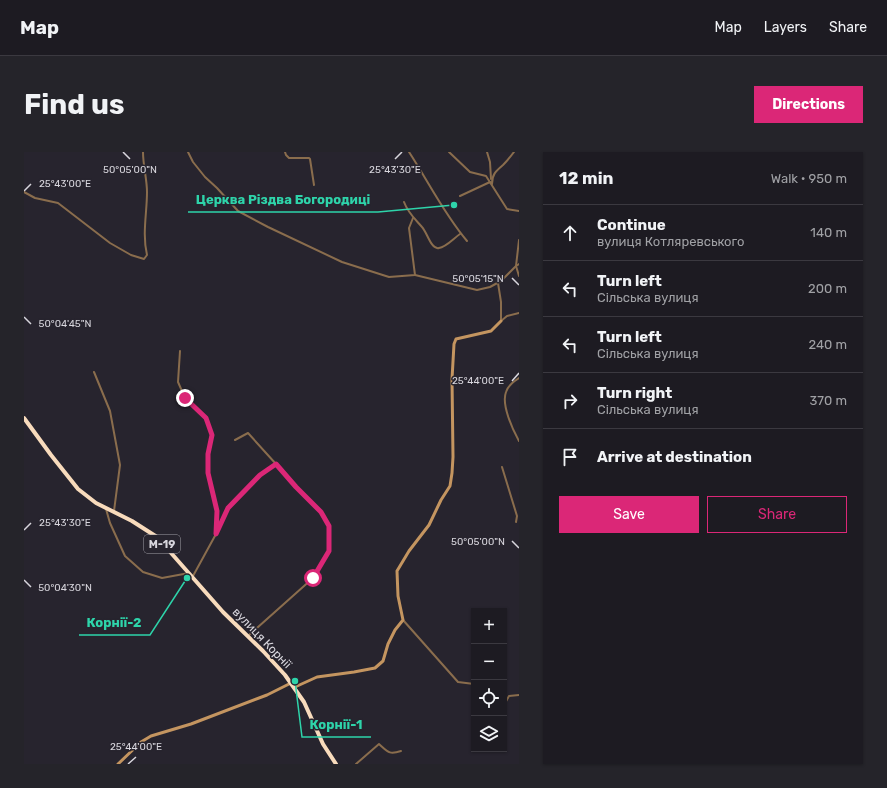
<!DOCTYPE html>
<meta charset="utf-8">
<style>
:root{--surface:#1d1b22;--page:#25242a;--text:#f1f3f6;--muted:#a0a1a5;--line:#3b3940;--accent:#db2777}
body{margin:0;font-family:Rubik,sans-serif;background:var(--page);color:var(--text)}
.controls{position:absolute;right:12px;bottom:12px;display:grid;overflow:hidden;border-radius:0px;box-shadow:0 1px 3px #0004}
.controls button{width:36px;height:36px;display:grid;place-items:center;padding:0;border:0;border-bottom:1px solid var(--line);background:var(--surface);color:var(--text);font:20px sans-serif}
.stop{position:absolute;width:12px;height:12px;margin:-9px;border:3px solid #db2777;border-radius:50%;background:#fff}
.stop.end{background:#db2777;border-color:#fff;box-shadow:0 1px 4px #0008}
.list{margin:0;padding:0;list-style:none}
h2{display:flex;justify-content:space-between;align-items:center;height:52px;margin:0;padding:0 16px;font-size:17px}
h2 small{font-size:13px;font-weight:400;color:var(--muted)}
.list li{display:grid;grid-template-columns:26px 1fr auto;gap:12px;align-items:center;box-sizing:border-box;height:56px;padding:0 16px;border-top:1px solid var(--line)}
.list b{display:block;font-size:15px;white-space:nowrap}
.list p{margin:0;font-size:13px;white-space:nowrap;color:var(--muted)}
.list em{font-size:13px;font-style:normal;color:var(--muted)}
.actions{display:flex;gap:8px;padding:12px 16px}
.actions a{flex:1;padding:9px 0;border:1px solid var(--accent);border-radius:0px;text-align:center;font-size:14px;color:var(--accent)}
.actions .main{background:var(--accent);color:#fff}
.icon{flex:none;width:22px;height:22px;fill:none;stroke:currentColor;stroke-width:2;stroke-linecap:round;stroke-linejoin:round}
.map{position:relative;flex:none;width:495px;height:612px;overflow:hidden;border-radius:0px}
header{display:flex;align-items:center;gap:24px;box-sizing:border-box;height:56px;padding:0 20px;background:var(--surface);border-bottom:1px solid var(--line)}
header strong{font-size:19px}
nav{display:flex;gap:22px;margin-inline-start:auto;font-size:14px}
.intro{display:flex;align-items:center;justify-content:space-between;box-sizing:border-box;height:96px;padding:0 24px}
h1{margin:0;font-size:28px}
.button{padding:10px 18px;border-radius:0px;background:var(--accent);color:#fff;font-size:14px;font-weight:700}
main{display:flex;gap:24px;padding:0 24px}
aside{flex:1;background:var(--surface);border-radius:0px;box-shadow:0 1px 3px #0004}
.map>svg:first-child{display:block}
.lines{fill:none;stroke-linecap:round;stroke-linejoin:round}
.street{stroke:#8a6d4d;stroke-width:2}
.secondary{stroke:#c49560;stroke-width:3}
.highway{stroke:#f8dbbc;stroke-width:4}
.route{stroke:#db2777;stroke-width:5}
.ticks{fill:none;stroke:#d8d6dd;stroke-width:1.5}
.labels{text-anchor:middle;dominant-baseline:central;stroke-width:3;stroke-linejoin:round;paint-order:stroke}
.shield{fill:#27242e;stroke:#a3a1a8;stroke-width:1}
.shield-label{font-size:11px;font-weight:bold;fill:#d8d6dd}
.street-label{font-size:12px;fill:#d8d6dd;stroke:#27242e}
.ticks-label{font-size:10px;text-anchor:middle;fill:#d8d6dd;stroke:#27242e;stroke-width:3;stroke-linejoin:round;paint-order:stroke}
.leader{fill:none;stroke:#2ed4aa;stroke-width:1.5}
.callout-dot{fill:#2ed4aa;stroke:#27242e;stroke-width:1.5}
.callout-label{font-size:13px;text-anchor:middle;font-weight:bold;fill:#2ed4aa;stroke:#27242e;stroke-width:3;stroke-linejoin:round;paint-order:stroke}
</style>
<header>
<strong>Map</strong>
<nav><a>Map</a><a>Layers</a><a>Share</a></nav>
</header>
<div class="intro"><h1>Find us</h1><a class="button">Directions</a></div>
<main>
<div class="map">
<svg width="495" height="612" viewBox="0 0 495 612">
<rect width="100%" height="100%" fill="#27242e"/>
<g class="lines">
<g class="street">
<path d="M164 0 169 10 181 25 193 36 214 59 244 75 318 110 365 125 391 123 385 76 389 66"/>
<path d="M261 0 262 3 265 6H285L286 7 290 33"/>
<path d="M385 0C404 29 420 62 443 89"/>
<path d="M425 0 446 20 462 24 483 57 495 59"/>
<path d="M463 0 466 10 467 27"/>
<path d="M0 40 11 46 34 51 86 91 107 103 120 107 123 103C118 82 123 61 123 40 123 27 119 14 119 0"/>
<path d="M436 44 466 30 468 32C468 22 472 19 479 13 483 9 487 4 490 0"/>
<path d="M380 50C384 61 391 67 398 75 403 80 407 98 415 96 422 95 430 86 436 82"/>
<path d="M495 112 492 114 495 124"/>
<path d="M391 123 453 138 466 135 477 129 492 114 495 88"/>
<path d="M474 131 477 150V169"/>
<path d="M477 169 483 164 495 161"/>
<path d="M156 199 154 230 161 246 182 266 188 283 184 302V321L193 359 192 382 169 424"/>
<path d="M70 220 86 259 96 313 90 359"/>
<path d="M495 226C490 229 484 234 482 240 477 253 489 278 495 289"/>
<path d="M478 315 493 364 492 370"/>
<path d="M82 357 86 371 101 404 119 420 138 426 165 421"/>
<path d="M193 381 203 356 236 323 252 312 224 281 211 288"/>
<path d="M379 468 434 530 450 532"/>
<path d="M224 484 289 426 305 399V374L297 360 273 335 252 312"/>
<path d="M480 553 485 544 495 543"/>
<path d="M332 612 355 592C364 600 365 603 377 599"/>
</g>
<g class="secondary">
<path d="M271 535 293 525 330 520 351 516 359 509 364 492 371 478 379 468 374 444 373 419 385 399 405 373 417 348 426 334 428 321 429 305 428 227 430 192 432 187 467 179 477 169"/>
<path d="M94 612 117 590 127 584 167 572 243 543 267 531"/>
</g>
<path class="highway" d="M0 266 27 303 54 337 72 351 108 369 133 385 199 460 239 499 261 523 280 550 299 592 312 612"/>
</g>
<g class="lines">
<path class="route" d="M161 246 182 266 188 283 184 302V321L193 359 192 382 204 356 236 323 252 312 272 335 297 360 305 374V399L289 426"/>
</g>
<path class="ticks" d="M99 0 106 7M371 7 378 0M0 39 7 32M488 126 495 133M0 165 7 172M488 229 495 221M0 378 7 371M488 389 495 396M0 428 7 435M104 612 112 605"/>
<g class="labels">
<rect class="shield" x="120" y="383" width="36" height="18" rx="3"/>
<g class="shield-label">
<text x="138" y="392">М-19</text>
</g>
<g class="street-label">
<text transform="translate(238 486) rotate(46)">вулиця Корнії</text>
</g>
</g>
<g class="ticks-label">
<text x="106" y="21">50°05'00"N</text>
<text x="371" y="21">25°43'30"E</text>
<text x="41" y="35">25°43'00"E</text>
<text x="454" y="130">50°05'15"N</text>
<text x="41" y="175">50°04'45"N</text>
<text x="454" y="232">25°44'00"E</text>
<text x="41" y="374">25°43'30"E</text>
<text x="454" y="393">50°05'00"N</text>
<text x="41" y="439">50°04'30"N</text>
<text x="112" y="598">25°44'00"E</text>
</g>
<path class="leader" d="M430 53L354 60H164M163 426L126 483H55M271 529L278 585H347"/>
<g class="callout-dot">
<circle cx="430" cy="53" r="4"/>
<circle cx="163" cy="426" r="4"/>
<circle cx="271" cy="529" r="4"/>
</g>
<g class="callout-label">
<text x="259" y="52">Церква Різдва Богородиці</text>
<text x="90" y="475">Корнії-2</text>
<text x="312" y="577">Корнії-1</text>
</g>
</svg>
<div class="controls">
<button>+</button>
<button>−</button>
<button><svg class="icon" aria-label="locate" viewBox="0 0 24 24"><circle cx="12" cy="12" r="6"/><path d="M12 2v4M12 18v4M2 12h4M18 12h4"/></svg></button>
<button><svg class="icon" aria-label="layers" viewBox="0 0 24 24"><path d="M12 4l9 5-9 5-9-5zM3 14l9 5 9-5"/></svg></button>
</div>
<div class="stop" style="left:289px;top:426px"></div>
<div class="stop end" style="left:161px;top:246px"></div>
</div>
<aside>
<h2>12 min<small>Walk · 950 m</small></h2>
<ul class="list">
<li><svg class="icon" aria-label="ahead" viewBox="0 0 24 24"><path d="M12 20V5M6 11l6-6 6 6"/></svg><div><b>Continue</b><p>вулиця Котляревського</p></div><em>140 m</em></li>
<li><svg class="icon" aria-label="left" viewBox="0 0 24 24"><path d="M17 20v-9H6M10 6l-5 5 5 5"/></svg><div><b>Turn left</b><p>Сільська вулиця</p></div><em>200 m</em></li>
<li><svg class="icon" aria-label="left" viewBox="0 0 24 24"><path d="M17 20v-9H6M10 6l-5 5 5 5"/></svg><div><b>Turn left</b><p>Сільська вулиця</p></div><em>240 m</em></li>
<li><svg class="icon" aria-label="right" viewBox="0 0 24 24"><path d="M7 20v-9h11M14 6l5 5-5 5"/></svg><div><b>Turn right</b><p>Сільська вулиця</p></div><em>370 m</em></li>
<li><svg class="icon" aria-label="arrive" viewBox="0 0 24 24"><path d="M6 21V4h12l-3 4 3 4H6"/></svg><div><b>Arrive at destination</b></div></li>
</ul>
<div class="actions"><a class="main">Save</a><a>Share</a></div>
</aside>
</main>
